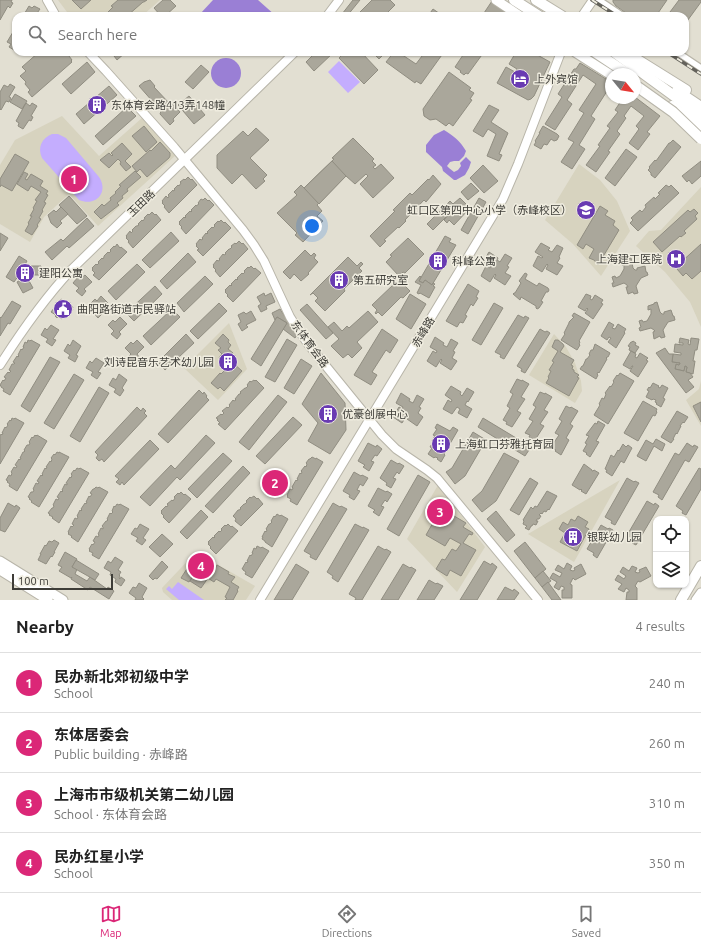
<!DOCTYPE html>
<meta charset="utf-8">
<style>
:root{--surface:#fff;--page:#f2f2f2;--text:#222;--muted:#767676;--line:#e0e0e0;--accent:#db2777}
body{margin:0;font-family:Ubuntu,"Noto Sans SC",sans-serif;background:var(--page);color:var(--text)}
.controls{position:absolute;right:12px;bottom:12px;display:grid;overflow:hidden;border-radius:8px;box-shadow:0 1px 3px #0004}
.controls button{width:36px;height:36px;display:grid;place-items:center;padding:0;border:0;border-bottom:1px solid var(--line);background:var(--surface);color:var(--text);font:20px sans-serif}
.compass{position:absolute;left:605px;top:68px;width:36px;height:36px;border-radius:50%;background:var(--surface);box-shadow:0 1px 3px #0004;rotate:120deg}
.scale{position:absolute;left:12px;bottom:10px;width:101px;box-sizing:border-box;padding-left:4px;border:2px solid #3e3d38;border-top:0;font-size:11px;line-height:14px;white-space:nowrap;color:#3e3d38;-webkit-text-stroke:3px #efecdf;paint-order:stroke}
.you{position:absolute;left:312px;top:226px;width:14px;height:14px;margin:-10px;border:3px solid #fff;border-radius:50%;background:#1a73e8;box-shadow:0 0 0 6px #1a73e833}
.badge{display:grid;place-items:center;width:26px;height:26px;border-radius:50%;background:var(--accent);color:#fff;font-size:13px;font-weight:700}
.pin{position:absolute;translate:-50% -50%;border:2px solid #fff;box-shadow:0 1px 4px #0006}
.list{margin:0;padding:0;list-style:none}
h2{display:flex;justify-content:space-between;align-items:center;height:52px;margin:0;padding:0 16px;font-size:17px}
h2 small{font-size:13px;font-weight:400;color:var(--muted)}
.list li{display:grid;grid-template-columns:26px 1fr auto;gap:12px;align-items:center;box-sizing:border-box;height:60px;padding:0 16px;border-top:1px solid var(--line)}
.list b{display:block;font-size:15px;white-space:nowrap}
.list p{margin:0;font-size:13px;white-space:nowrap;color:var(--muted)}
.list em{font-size:13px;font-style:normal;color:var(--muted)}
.icon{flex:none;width:22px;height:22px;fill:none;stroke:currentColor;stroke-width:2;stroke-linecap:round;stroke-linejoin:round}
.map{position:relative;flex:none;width:701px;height:600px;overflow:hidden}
.search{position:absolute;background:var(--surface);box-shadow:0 1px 3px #0004;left:12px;right:12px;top:12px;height:44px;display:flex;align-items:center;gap:10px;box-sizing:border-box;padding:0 14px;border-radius:12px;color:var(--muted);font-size:15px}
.sheet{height:292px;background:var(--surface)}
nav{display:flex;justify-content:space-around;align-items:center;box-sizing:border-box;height:56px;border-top:1px solid var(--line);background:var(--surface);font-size:11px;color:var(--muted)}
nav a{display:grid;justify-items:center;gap:2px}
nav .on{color:var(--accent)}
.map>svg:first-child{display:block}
.built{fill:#d7d3bf}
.green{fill:#c4adfe}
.water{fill:#9a7fd5}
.building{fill:#aaa79b;stroke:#908d81}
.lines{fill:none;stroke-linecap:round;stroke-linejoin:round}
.street-casing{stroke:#b8b5a9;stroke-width:8}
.secondary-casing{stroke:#b8b5a9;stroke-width:10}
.primary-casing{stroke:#b8b5a9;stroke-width:11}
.highway-casing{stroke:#b8b5a9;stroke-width:12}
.street{stroke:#fff;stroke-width:5.5}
.secondary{stroke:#fff;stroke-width:8}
.primary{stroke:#fff;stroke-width:9}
.highway{stroke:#fff;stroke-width:10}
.rail-casing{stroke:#64625b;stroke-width:3.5}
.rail{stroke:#efecdf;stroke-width:2;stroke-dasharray:6;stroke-linecap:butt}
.highway-bridge-casing{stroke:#b8b5a9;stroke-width:12;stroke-linecap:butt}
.highway-bridge{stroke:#fff;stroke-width:10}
.labels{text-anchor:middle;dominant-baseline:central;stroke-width:3;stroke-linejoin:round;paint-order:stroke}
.poi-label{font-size:11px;fill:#3e3d38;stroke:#efecdf;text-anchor:start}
.street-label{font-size:11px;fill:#3e3d38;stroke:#efecdf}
</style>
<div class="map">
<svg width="701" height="600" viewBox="0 0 701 600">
<rect width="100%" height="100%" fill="#e2dfd2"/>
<g class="built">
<path d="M58 0H160L142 16H70Z"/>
<path d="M62 116 99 156 142 118 176 155 98 226 69 194 44 217 30 242 0 224V165L15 140Z"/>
<path d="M579 164 600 180 617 201 630 231 601 276 573 244 545 220Z"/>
<path d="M701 187V327L690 302 665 272 636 246 649 231 661 230Z"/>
<path d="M229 323 247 369 218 400 184 368Z"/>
<path d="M554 334 566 347 575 363 581 381 582 391 575 403 529 375Z"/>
<path d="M701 381V426L686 400 699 389Z"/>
<path d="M620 480 574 562 528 534Z"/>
<path d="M438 485 485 547 457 592 407 539Z"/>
<path d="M196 552 255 586 246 600H172L163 592 162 588Z"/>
</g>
<g class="green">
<path d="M339 61 360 82 348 93 328 72Z"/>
<path d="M52 134H58L66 138 99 177C109 192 96 207 79 200L42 158C37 147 42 138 52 134Z"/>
<path d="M178 582 204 600H179L166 589 169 586 172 589Z"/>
</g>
<g class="water">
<path d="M213 0H258L276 16H202L200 14Z"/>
<circle cx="226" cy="73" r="15"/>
<path d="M444 130C454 136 460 141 466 151L464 156 459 161H454L450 162 447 166 449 168 454 172 458 170 461 166 460 163 466 157 471 162 469 168 465 175 456 180H454L443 171 442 167 426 152V145L434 135Z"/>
</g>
<g class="building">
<path d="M0 0H12L11 2 13 3 10 8 8 6 0 20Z"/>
<path d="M72 0H91L81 9Z"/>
<path d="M118 0H147L144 2H143L127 16H104L113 7 111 6Z"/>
<path d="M163 0H170L176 6 165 16H161L154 8Z"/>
<path d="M353 0H360L347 16H344L342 14Z"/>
<path d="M372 0H390L395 5 384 16H356Z"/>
<path d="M613 0H667L656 16H630L616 6 613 2Z"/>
<path d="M679 0H701V2L685 24V16H667Z"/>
<path d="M492 1 514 16H482Z"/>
<path d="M29 6 32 8 34 6 40 9 35 16H23Z"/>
<path d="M433 9 443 16H428Z"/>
<path d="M16 27V47L14 50 9 47 11 44 7 42Z"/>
<path d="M39 52H66L72 60 71 61 72 62 32 97 28 92 30 90 25 84 26 82 20 76 26 71 22 67Z"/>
<path d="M111 52H126L117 60Z"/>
<path d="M316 52H334L314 71 306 62Z"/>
<path d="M345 52H361L378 70 364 84 339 58Z"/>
<path d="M372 52H386L379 59Z"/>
<path d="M394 52H398L416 64 425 52H444L421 84 416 81 415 83 386 62Z"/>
<path d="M465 52H484L468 74 466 73 464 75 460 72 461 71 455 67Z"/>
<path d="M516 52H532L550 62 534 96 531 99 528 100 497 83 506 67 515 72 517 69 509 64Z"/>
<path d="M87 62 95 72 71 94 62 84Z"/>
<path d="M580 63 611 82V85L591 116 595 119 579 145 585 149 572 169 561 162 574 142 568 139 584 113 579 110 596 84 583 75 567 100 572 104 555 130 545 124 562 97 558 94 574 69H576Z"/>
<path d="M201 65 209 72 193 89 185 82Z"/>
<path d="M449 72 471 88 469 90 474 93 470 99 472 100 453 126 449 123 446 126 436 119 430 120 424 116 423 109Z"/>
<path d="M150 80 155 86 154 87 169 103 171 101 180 112 173 119 174 121 170 125 160 114 161 111 139 86 144 82Z"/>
<path d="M10 84 15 87 9 97 11 98 9 102 6 101 1 110 0 109V92L4 85 8 87Z"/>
<path d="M109 86 117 95 84 124 76 114Z"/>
<path d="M15 94 27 101 22 109 10 102Z"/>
<path d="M189 96 205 115 194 124 178 105Z"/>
<path d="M635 97 660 116 647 132 650 134 638 150 629 143 639 129 636 126 644 116 631 106 624 116 626 118 617 131 620 134 608 151 610 152 596 172 586 165 600 146 598 145 610 128 607 126 618 112 615 110 623 98Z"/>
<path d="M26 103 30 106 32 103 37 106 31 116 33 117 31 121 29 120 23 129 18 126 19 123 16 121Z"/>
<path d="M489 105 499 110 491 122 508 133 499 154 502 155 499 161 487 156 496 134 488 129 483 137 473 131Z"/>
<path d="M127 107 136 116 103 145 95 136Z"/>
<path d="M144 126 157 142 146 152 132 136Z"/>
<path d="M543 126 557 134 559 136 557 140 554 141 551 139 547 145 544 144 541 149 534 145 536 142 535 141 540 133H539Z"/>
<path d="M256 128 269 140 250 158 267 175 263 179 265 181 256 189 242 174 232 184 217 168V155L243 131 248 136Z"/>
<path d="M353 138 374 159 372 161 376 165 373 167 375 169 381 164 394 178 373 198 360 184 368 176 366 174 355 184 346 176 317 205 322 211 317 216 323 221 303 242 295 235 297 233 277 213 297 195 294 192 301 185 304 188 334 159 332 158Z"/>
<path d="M673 140 681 147 655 178 651 175V173L648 170 650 168 649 167 655 160 656 161 669 143H670Z"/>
<path d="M160 142 170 153V156L169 158 147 177 140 169 137 172 132 166 150 150 151 151Z"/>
<path d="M122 143 132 154 125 161 131 167 126 171 120 164 121 162 118 159 109 168 100 160 109 153 112 156 113 155 111 153Z"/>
<path d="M626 149 637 157 615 186 605 178Z"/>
<path d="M15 154 29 162 12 191 1 185 0 187V179Z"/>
<path d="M332 161 346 176 319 204 304 188Z"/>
<path d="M701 161V176L692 184 689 180 687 182 682 176Z"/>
<path d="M483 165 498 181 484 193 470 178Z"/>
<path d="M135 171 141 177 127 189 128 191 122 196 123 198 117 203 119 205 101 219 94 212 102 204 104 206 111 200 110 198 116 193 115 192 121 186 119 185Z"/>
<path d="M24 172 28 174 25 179 27 180 31 174 43 181 40 186 48 191 46 194 48 195 44 202 46 203 42 210 43 211 39 218 41 219 37 225 38 226 32 235 25 231 29 224 28 223 32 216H30L34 209 33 208 37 201 35 200 41 192 31 186 28 191 17 184Z"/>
<path d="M433 175 441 184 426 202 424 200 405 220 406 221 399 228 398 227 384 240 386 241 380 247 370 236 395 211 393 210 410 193 412 195 428 179 429 180Z"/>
<path d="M188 177 191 180 192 179 197 185 169 213 164 207 165 206 162 203 163 202 162 201 166 196 168 198 169 196 168 195 173 190V191L175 190 174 189 178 185 179 186 181 183 180 182 184 179 185 180Z"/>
<path d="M471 183 479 191 468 200 461 192Z"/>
<path d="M666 185 669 187 671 185 679 193 638 231 630 223 633 220 631 218 640 210 642 212 646 207 645 205 654 197 655 199 660 194 658 193Z"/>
<path d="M69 196 87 216 77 224 59 205Z"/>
<path d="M205 198 208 201 209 200 214 205 186 234 181 228 182 227 179 224 180 223 179 222 184 217 185 218 186 217 185 216 190 211 191 212 192 211 191 210 196 205V206L199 204 198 203 201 199 203 200Z"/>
<path d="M460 198 470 208 454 225 449 220 447 223 444 220 456 207 453 204Z"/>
<path d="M479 198 486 202 468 234 461 230Z"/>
<path d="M450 201 456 207 433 230 427 224Z"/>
<path d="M600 206 608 211 605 215 615 221 613 225 619 230 598 265 594 260 589 258 594 249 586 244 583 249 577 245Z"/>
<path d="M61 207 68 214 60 221 62 223 57 228 51 223 48 215 54 210 56 212Z"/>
<path d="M694 209 698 213 695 216 697 219 684 231 686 233 681 237 680 236 662 252 653 242 688 210 690 212Z"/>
<path d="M152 212 155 215 156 214 161 220 133 248 128 242 129 241 126 238 127 237 126 236 130 231 131 233 133 231 132 230 136 226H137L139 225 138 224 142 220 143 221 145 218H144L148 214 149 215Z"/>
<path d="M87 218 94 226 69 248 67 246 52 260 45 252 61 239 63 241Z"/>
<path d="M221 220 224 223 225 222 231 228 203 256 197 250 199 249 196 246 197 245 196 244 200 239 201 240 203 239 202 238 206 233 207 234 208 233 207 232 212 227 213 228 215 226 214 225 218 221 219 222Z"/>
<path d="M171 232 179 241 150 268 142 260Z"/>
<path d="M0 233 8 238 0 251Z"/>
<path d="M445 236 451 239 449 242 456 245 432 285 425 280 423 283 419 281Z"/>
<path d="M408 238 424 254 405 273 403 272 399 276 386 262 392 256 390 255Z"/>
<path d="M239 241 242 244 243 243 248 249 220 277 215 271 216 270 213 267 214 266 213 265 217 260 218 261 220 260 219 259 223 254 224 255 226 254 225 253 229 249H230L232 247 231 246 235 243 236 244Z"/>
<path d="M541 243 550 248 548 250 552 252 557 245 563 248 559 257 560 258 557 263 563 266 557 275 546 269 548 265 547 264 542 272 533 266 538 256 542 258 543 257 535 252Z"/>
<path d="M117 244 120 248 121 247 127 252 99 280 93 275 95 273 92 270 93 269 92 268 96 264 97 265 99 263 98 262 102 258 103 259 104 257V256L108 252 109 253 111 251 110 250 114 246 115 247Z"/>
<path d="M701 244V271L692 279 686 273 683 276 677 269 680 265 679 264Z"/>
<path d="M305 250 311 256 314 253 316 255 314 258 318 262 308 273 309 274 301 281 294 274 290 279 283 272Z"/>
<path d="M489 252 498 258 497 260 500 262 505 254 512 258 507 266 509 267 505 273 511 276 505 285 494 278 496 275 495 274 490 282 481 276 486 266 490 268 491 266 483 262Z"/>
<path d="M188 253 196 262 167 289 160 281Z"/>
<path d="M19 256 27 261 23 268 29 271V266H41V275H30L28 279 33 288 23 293 17 282 24 278 19 275 14 282 6 277Z"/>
<path d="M348 257 357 266 361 262 363 264 359 268 362 271 344 289 345 291 325 311 315 301 318 298 313 293 310 295Z"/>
<path d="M631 258 633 268 635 270H637V268L645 266 646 272H647L648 275 641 278 636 286 638 293 634 294 633 292 628 294 626 287H628L627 285 624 283 613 287 612 283H614L612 277 615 276 616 278 620 276 624 269V265H622L621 262 627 260V259Z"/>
<path d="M137 264 145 272 116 300 108 291Z"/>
<path d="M251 266 254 269 255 268 261 273 233 302 227 296 228 295 225 292 226 291 225 290 230 285 231 286 232 285 231 284 236 279 237 280 238 279 237 278 242 273 243 274 245 272 244 271 248 267 249 268Z"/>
<path d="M525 273 527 274V275L525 279 537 286 539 283 548 288 549 290 548 292H546L541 301 543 302 539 308 537 309 536 308V306L521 297 520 300 513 294 514 293H515L521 283 519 281Z"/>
<path d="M85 275 92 282 84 289 86 291 82 296 76 291 79 288 73 283 78 277 80 279Z"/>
<path d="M205 276 213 284 184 312 177 303Z"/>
<path d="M420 276 421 277 419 281 423 283 425 280 432 285 433 283 435 284 433 286 435 287 429 298 420 293 419 294 417 293 421 285 415 282Z"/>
<path d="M401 282 410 291 403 298 401 297 382 316 378 312 376 314 375 313 377 310 372 305 394 284 396 287Z"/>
<path d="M468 284 479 291 476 297 478 298 473 306 471 304 465 315 467 316 463 323 460 322 457 327 446 321Z"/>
<path d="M155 286 162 294 134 321 126 313Z"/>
<path d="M264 293 265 296 271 293 275 302 266 306 267 309 261 312 258 306 261 304 257 297Z"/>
<path d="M410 294 426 304 411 329 396 319Z"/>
<path d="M586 294 591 296 590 299 592 300 595 295 603 300 601 303 603 304 593 319 585 313 588 309 587 308 585 311 578 307Z"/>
<path d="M101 296 108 303 101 311 103 313 98 318 93 312 95 310 90 304 95 299 97 301Z"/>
<path d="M61 299 73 307 72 309H73L70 313 68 312 62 319 58 316 57 318 55 316 56 315 51 312Z"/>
<path d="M12 301 21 306 10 324 8 323 0 336V317L1 318Z"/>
<path d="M657 302 660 312 662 314H664V312L671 310 673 316H674L675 320 668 322 663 330 665 337 661 338 660 336 654 339 653 332 655 331 654 330 651 328 640 331 639 328 641 327 639 321 642 320 643 322 647 321 651 314V309L648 310V306L654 304V303Z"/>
<path d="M219 303 227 311 198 339 190 331Z"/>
<path d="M494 303 503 308 481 345 472 340Z"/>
<path d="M307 304 333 333 326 339 300 310Z"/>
<path d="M172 309 180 317 151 345 143 336Z"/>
<path d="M280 309 297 335 295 338 283 329 287 323 277 317 275 320 272 313Z"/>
<path d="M251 311 256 320 246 325 248 327 242 331 238 324 241 322 238 315 244 312 246 314Z"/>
<path d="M368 311 378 322 357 342 362 348 352 358 348 354 343 358 331 346 339 339 328 327 334 322 342 331 347 326 349 328Z"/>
<path d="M574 313 590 322 579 341 580 342 579 344 580 345 577 350 561 340 565 334 564 333 569 323V322L574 317 572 316Z"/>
<path d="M518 315 524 318 525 316 529 318 504 359 500 357 501 355 495 352Z"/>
<path d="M120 317 127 324 119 332 121 334 117 339 111 334 114 331 108 325 113 320 115 322Z"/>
<path d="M277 317 287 323 261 366 251 359Z"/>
<path d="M609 322 614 325 612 328 615 329 618 324 626 329 624 332 625 333 616 348 608 342 611 338 609 337 607 340 601 336Z"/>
<path d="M51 325 59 330 53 339 56 340 52 346 46 342 48 339 41 335 45 328 47 330Z"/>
<path d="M382 329 398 340 390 353 386 350 372 372 377 375 371 385 354 375Z"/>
<path d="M540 329 545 332 547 331 550 333 525 373 521 371 522 369 517 366Z"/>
<path d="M186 334 194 343 165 370 158 362Z"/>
<path d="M223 334 229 340 228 342 231 345 228 349 233 353 230 357 235 361 233 363 242 371 224 391 220 387 218 389 211 383 220 373 221 374 226 369 221 364 223 362 219 358 222 354 218 350 221 348 215 343Z"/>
<path d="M435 337 444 343 443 345 447 347 451 339 458 343 453 351 455 352 452 358 457 361 451 370 440 363 442 360 441 359 436 367 427 361 433 351 436 353 437 351 430 347Z"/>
<path d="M680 338 689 340 688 344 690 345 691 338 699 339 697 350H695L693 361H695L693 374 686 372 687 367 685 366 684 371 675 369 676 364 679 365 680 363 672 362 673 354 681 355V353L674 352 675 344 683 345V343H679Z"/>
<path d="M287 339 297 345 275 382 265 377Z"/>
<path d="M28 340 30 341 31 340 40 345 10 395 3 391 4 389 1 387V386L0 385 3 380 4 381 6 378 4 377 8 372 9 373 11 371 9 370 12 364H14L15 363 13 362 17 356 18 357 19 356 18 355 21 349 22 350 24 347H23L25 342 27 343Z"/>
<path d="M73 340 81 346 76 355 78 356 75 362 68 358 70 355 64 351 68 344 70 346Z"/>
<path d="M137 340 144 347 137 354 139 357 134 361 129 356 131 354 125 348 131 342 133 344Z"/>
<path d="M555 340H558L563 344 564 346 560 352 574 360 571 365 573 366 572 369 574 370V372L579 375 577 377 579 378 569 396 546 383 549 378 548 377 551 371 549 370 554 362 552 361 558 351 552 347Z"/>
<path d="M633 341 636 343 635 345 639 347 635 353 629 350 630 347 628 346 631 342H632Z"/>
<path d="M595 344 610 353 608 357H607L606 358 607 359 599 373 598 372 597 374 598 375 596 379 580 369 582 366H583L586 359H587L590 355 589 354 591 350H593Z"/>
<path d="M665 348 669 354H673L672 362 680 363 679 365 676 364 675 369 684 371 685 366 687 367 686 372 690 373 693 377 688 380 694 387 686 393 656 353Z"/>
<path d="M631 351 636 354 635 357 637 358 640 353 648 358 646 360 648 361 638 377 630 371 633 366H632L630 369 623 365Z"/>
<path d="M50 357 60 362 30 412 21 406Z"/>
<path d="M96 358 104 363 98 372 101 373 97 379 91 375 93 372 86 368 90 361 92 363Z"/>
<path d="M301 359 312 366 294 394 284 388Z"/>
<path d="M321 373 345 403 346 430 330 454 308 441 318 423 302 404Z"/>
<path d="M620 373 634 381 608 424 594 415 600 405 599 404 602 398 604 399 606 394 605 393 610 386 611 387 614 382 613 381 617 375 618 376Z"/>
<path d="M74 374 84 380 54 429 44 423Z"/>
<path d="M119 374 127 380 122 388 124 390 120 396 114 392 116 389 109 385 113 378 116 380Z"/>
<path d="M517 379 522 381V380L529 384 521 397 525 399 517 411 521 413 512 427 506 424 507 422 503 420 510 408 507 406 513 394 510 392Z"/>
<path d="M254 380 255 381 256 380 264 388 225 430 218 424 220 423 217 420 218 419 216 418 221 414 222 415 224 413 222 411 227 407 228 408 230 406 229 405 233 400 234 401 236 400 235 399 239 394H240L241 393 240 392 245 388H246L248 386 247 385 250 381 251 382Z"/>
<path d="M653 383 659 386 658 387 660 388 662 385 668 388 663 398 665 399 661 407 656 404 657 403 655 402 656 400 653 399 652 400 646 397 649 391 647 390 649 387 650 388Z"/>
<path d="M451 386 461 392 460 394 462 396 467 388 474 392 468 402 467 401 465 405 472 409 467 418 458 413 460 409 457 407 452 414 443 409 448 400 451 402 452 400 445 395Z"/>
<path d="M99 387 109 393 80 442 70 436Z"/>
<path d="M199 390 203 394 204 392 207 396 206 397 209 400 168 443 158 434Z"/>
<path d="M540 392 545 394V393L552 397 544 410 548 412 540 424 544 426 535 440 529 437 530 435 525 433 533 421 529 419 536 407 533 405Z"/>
<path d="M401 393 410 399 409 401 413 403 417 395 424 399 419 407 421 408 418 413 423 417 417 426 407 419 409 416 407 415 402 423 393 417 399 407 402 409 403 407 396 403Z"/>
<path d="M278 395 287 402 249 450 239 442Z"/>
<path d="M643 401 657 409 656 411 657 412 655 416 653 415 638 441 624 433Z"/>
<path d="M701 402V422L693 406Z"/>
<path d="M566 406 570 408 571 407 578 411 570 424 573 426 566 438 569 440 561 455 555 451 556 450 551 447 559 435 555 433 562 421 559 419Z"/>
<path d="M137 407 141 411 143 408 146 411 144 413 147 416 104 462 102 459 99 461 96 458 98 455 95 452Z"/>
<path d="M677 411 688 417 684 423 683 422 680 426H681L677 434 676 433 673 439H674L671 443 661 437Z"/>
<path d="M293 417 302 425 265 464 256 456Z"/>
<path d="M12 418 14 419 15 418 24 423 0 464V436L1 434 2 435 3 433H2L5 427 6 428 8 425 7 424 10 420 11 421Z"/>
<path d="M483 418 531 447 525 456 478 427Z"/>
<path d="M598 421 605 425 596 441 599 442 590 457 586 454 587 453 583 451 587 444 585 443 589 436 586 435 595 423 597 424Z"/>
<path d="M437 424 450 431 453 427 458 430 444 454 445 455 441 462 437 459 438 458 435 457 434 458 428 454 432 448 430 447 433 442 432 441 435 436 433 435 437 429 435 428Z"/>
<path d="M473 432 486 440 465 476 455 484 446 472 452 468Z"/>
<path d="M35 435 36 436 37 435 47 441 17 491 9 486 10 484 7 482 8 481 6 480 9 475 11 476 12 473 11 472 14 467 16 468 17 466 15 465 19 459 20 460 21 458H20L23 452H24L25 451 24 450 27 445H29L30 443 29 442 32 437 33 438Z"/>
<path d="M206 435 215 443 180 480 177 477 150 506 140 497 171 465 175 469Z"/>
<path d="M656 439 665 444 662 451 654 446 646 461 637 456 646 440 653 444Z"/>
<path d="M150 440 159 449 124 485 122 482 120 485 116 482 119 479 115 476Z"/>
<path d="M368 443 376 447 377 445 382 449 377 456 375 455 371 461 374 462 369 471 363 467 365 465 358 461Z"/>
<path d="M687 443 693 447 694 445 698 447 689 462 685 460 662 500 658 497 659 495 653 492 675 453 679 455Z"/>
<path d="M623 444 626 447 628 445 632 448 624 463 621 461 612 476 606 472 607 470 605 469 611 455 614 457 618 450 619 451Z"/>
<path d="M57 452 59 453V452L69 457 39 507 31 502 32 501 29 499 30 498 28 497 31 492H33L34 490 33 489 36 483 38 484 39 482 37 481 41 475 42 476 43 475 42 474 45 468 46 469 47 467H46L50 461 51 462 52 459 51 458 54 454 55 455Z"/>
<path d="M223 453 232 461 197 498 188 489Z"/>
<path d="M504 453 519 461 496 501 482 512 472 500 482 491Z"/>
<path d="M312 457 316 459V458L323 462 297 505 290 501 291 499 287 497 288 496 287 495 290 489 292 490 293 488 292 487 296 480 297 481 298 479H297L300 473 301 474 302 472 301 471 305 466 306 467 307 464 306 463 309 459H310Z"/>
<path d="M391 460 398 464 399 463 404 466 399 474 397 472 393 478 396 479 391 488 386 485 387 483 380 478Z"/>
<path d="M584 464 592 470V471H593L594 470 599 473 586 494 581 491 582 490 581 489 580 490 572 485Z"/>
<path d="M243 466 250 473 213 513 205 506Z"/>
<path d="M77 468 79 469 80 468 89 473 59 523 52 518 53 517 49 515 50 514 48 513 52 508H53L54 506 53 505 56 499 58 500 59 498 57 497 61 491 62 492 63 491 62 490 65 484 67 485V483H66L70 477 71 478 72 475 71 474 74 470 75 471Z"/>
<path d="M699 468 701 469V489L686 515 682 513 683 511 676 506Z"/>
<path d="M276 471 287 481 274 495 263 485Z"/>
<path d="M354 472 361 476 362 475 368 478 363 486 360 484 357 490 360 491 354 500 349 497 350 495 343 491Z"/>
<path d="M418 475 430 482 399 536 387 529Z"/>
<path d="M530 478 538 483 519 515 510 510Z"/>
<path d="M627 478 634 482 635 481 639 483 615 525 611 523 612 521 605 517Z"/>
<path d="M96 487 98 488 99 487 108 492 78 542 71 537 72 536 68 534 69 533 68 532 71 526 72 527 74 525 72 524 75 518 77 519 78 517 77 516 80 510 81 511 82 510 81 509 85 503 86 504 87 502H86L89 496 90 497 92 494 90 493 93 489H94Z"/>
<path d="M378 488 386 492 387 491 392 494 387 502 385 500 381 506 384 507 379 516 373 512 375 510 368 506Z"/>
<path d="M547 491 557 496 549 510 548 509 546 512 544 511 542 514 541 513 539 515 541 516 539 519H537L536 521H538L536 525 533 524 532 526H531L529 530 525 528 527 526 523 524 524 521 523 520 531 507 533 509 535 506 537 507Z"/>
<path d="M181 492 184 495 185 494 191 499 169 523 163 517 164 516 161 513 162 512 161 511 166 506 167 507 168 505 167 504 172 500 173 501 175 498 174 497 178 493 179 494Z"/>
<path d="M254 496 257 499 258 498 263 504 241 526 235 521 236 519 233 516 234 515 238 510H239L241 509 240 508 244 504H245L247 502 246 501 250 497 251 498Z"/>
<path d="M647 501 654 505 655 503 659 506 636 545 632 543 634 541 626 537Z"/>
<path d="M8 503 15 507 16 505 20 508 5 532 0 530V518Z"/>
<path d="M333 503 340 507 341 506 347 509 316 560 310 557 311 555 304 551Z"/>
<path d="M441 503 451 509 449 513 466 523 463 527 473 533 472 535 469 534 463 543 476 550 461 576 450 570 447 576 436 569 442 559 445 560 452 549 456 551 461 544 450 538 445 546 426 535 434 521 437 523 440 518 434 514Z"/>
<path d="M117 504 119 505 120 504 129 509 99 559 92 555 93 553 89 551 90 550 89 549 92 544 93 545 95 542 93 541 96 536 98 537 99 535 98 534 101 528 103 529V527L102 526 106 521H107L108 520 107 519 110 513 111 514 113 512 112 511 114 506 115 507Z"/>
<path d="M201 510 208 517 187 539 180 532Z"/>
<path d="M496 511 515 535 507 542 487 519Z"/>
<path d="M277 514 280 516 281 515 288 519 272 547 265 542V541L262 539 263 537H262L265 531 266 532 267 530 266 529 269 524H270L272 522 271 521 274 516 275 517Z"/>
<path d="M578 516 588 522 585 527 589 529 577 551 560 542 565 533 559 529 563 522 568 525 571 519 575 521Z"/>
<path d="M140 524 149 529 143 538 146 540 142 545 136 541 138 538 131 534 135 528 137 529Z"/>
<path d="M228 524 231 527 232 526 238 531 216 554 210 548 211 547 208 544 209 543 208 542 213 537 214 538 215 537 214 536 219 531 220 532 222 530 221 529 225 525 226 526Z"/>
<path d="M355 524 363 528V527L369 530 338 582 332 578 333 576 327 572Z"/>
<path d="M601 525 608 529 609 528 613 530 597 558 593 555 594 553 587 549Z"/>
<path d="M162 534 173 544 160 557 149 547Z"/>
<path d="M54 540 59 543 54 552H55L52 557 51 556 46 564 38 560 41 554H40L45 545 46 546 49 541 52 542Z"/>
<path d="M525 542 546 569 535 578 514 551Z"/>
<path d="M257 546 261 548 262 547 269 551 252 578 245 574 246 572 243 570V569H242L246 562 247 563 248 561H247L250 555 251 556 253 553H252L254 548 256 549Z"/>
<path d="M378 546 385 550 386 549 391 552 362 600H355L356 598 349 594Z"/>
<path d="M65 552 77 559 72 567 77 569 75 574 87 581 90 577 107 589 108 587 114 591 109 599 90 587 88 590 71 579 72 577 71 578 59 571 62 567 58 565Z"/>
<path d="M198 556 216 567 214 571 212 570 211 572 206 569 203 575 196 571 197 569 192 566Z"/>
<path d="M115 557 123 562 118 570 121 572 119 575 120 576 119 578 120 579 121 577 125 580 121 586 115 582 116 579 110 575 111 572 104 568 108 561 111 563Z"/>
<path d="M76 560 99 574 95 580 72 567Z"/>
<path d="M162 561 168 567 157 579 155 578 153 580 149 576Z"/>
<path d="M484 561 491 565 492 563 497 567 477 600H460Z"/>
<path d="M567 563 572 566 570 570 573 571 575 570 574 568 581 564 586 574 575 580 573 578 570 584 572 585V598H562V590H564V587L561 586 559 590 554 587 557 582 550 578 553 573 560 577 562 573 555 570 558 565 564 569Z"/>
<path d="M190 564 197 569 189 582 181 578Z"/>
<path d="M296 564 309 572 292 600H274Z"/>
<path d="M403 564 410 568 411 567 416 570 398 600H381Z"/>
<path d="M217 565 229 572 228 574 235 577 231 582 239 587 237 590 238 591 233 600H225L227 598 225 597 230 587 216 579 214 582 203 575 206 569 211 572 212 570 214 571Z"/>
<path d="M632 566 637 568 635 572 638 573 640 572 639 570 646 567 651 576 640 582 638 581 635 586 637 588V600H626L627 592H629V590L626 588 624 592 618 589 622 584 615 580 618 575 624 579 626 576 620 572 623 567 629 571Z"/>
<path d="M196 571 208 578 201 588 190 581Z"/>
<path d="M543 571 551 581 542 587 535 578Z"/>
<path d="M429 580 436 584 437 583 443 586 434 600H417Z"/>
<path d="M548 582 561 600H552L542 587Z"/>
<path d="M139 583 147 588 142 597 144 599 143 600H135L136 598 129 593 133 587 136 588Z"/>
<path d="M505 587 513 591 514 589 519 593 514 600H497Z"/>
</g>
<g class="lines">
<defs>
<g id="street">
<path d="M599 0 623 16"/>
<path d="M677 52 701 68"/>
</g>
<g id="secondary">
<path d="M47 0 56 16"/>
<path d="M327 16 339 0"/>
<path d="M582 16 593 0"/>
<path d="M88 52 106 71 174 147 243 230 254 245 264 261 290 317 299 331 308 344 382 435 396 449 427 470 437 478 538 600"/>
<path d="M0 365C21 332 44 299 71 270L295 52"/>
<path d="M260 600 503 199 518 164 561 52"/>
</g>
<g id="primary">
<path d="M496 0 520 16"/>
<path d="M575 52 611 75"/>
<path d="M0 561 63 600"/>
<path d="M0 570 48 600"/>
<path d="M696 600 701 593"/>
</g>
<g id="highway">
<path d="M514 0 539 16"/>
<path d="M536 0 562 16"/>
<path d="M595 52 628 74"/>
<path d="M614 52 681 101 701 118"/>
<path d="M625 52 686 90"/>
<path d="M677 91 701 107"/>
<path d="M672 106 701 129"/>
<path d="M681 600 701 566"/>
</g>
</defs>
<use href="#street" class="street-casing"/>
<use href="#secondary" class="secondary-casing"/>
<use href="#primary" class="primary-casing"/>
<use href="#highway" class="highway-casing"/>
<use href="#street" class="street"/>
<use href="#secondary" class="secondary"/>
<use href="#primary" class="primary"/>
<use href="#highway" class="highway"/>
<defs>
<g id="rail">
<path d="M592 0 617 16"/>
<path d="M667 52 701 74"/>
</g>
</defs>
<use href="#rail" class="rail-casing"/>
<use href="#rail" class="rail"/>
<defs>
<path id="highway-bridge" d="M635 85 673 112 701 139"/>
</defs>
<use href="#highway-bridge" class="highway-bridge-casing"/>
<use href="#highway-bridge" class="highway-bridge"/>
</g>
<defs>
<symbol id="hotel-disc" viewBox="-11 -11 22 22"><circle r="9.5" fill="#693bb2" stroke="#efecdf"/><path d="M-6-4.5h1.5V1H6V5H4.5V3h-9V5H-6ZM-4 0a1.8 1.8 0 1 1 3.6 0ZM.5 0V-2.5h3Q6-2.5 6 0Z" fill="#fff"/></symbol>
<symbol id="building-disc" viewBox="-11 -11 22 22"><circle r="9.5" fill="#693bb2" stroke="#efecdf"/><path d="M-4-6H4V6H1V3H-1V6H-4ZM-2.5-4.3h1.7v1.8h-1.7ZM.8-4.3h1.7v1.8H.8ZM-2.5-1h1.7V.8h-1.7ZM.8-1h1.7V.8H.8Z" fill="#fff"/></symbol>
<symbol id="school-disc" viewBox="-11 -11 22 22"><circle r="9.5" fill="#693bb2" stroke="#efecdf"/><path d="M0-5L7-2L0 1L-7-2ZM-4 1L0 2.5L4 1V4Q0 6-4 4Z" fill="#fff"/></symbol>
<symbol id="hospital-disc" viewBox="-11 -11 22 22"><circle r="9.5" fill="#693bb2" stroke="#efecdf"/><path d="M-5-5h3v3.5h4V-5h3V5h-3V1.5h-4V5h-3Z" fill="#fff"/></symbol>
<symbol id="civic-disc" viewBox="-11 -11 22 22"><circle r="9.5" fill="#693bb2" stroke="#efecdf"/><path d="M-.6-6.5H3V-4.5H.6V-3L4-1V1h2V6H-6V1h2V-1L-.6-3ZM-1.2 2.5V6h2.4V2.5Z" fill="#fff"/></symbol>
</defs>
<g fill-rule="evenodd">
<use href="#hotel-disc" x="509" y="68" width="22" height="22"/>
<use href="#building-disc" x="86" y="94" width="22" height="22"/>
<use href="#school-disc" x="575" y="199" width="22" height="22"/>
<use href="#hospital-disc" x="665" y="248" width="22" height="22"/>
<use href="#building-disc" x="427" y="250" width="22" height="22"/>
<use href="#building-disc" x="14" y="262" width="22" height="22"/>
<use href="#building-disc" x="328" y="269" width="22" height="22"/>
<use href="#civic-disc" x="52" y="298" width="22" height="22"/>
<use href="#building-disc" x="217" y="351" width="22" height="22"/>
<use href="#building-disc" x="317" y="403" width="22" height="22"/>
<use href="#building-disc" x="430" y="433" width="22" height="22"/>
<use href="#building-disc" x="562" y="526" width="22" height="22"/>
</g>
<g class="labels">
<g class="poi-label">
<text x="534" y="79">上外宾馆</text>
<text x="111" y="105">东体育会路413弄148幢</text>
<text x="572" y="210" text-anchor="end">虹口区第四中心小学（赤峰校区）</text>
<text x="662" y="259" text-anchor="end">上海建工医院</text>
<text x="452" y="261">科峰公寓</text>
<text x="39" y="273">建阳公寓</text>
<text x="353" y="280">第五研究室</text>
<text x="77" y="309">曲阳路街道市民驿站</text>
<text x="214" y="362" text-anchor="end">刘诗昆音乐艺术幼儿园</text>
<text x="342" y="414">优豪创展中心</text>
<text x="455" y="444">上海虹口芬雅托育园</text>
<text x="587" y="537">银联幼儿园</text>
</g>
<g class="street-label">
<text transform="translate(141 203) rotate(-44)">玉田路</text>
<text transform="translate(423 332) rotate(-59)">赤峰路</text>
<text transform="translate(310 344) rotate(54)">东体育会路</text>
</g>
</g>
</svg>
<div class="controls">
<button><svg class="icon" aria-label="locate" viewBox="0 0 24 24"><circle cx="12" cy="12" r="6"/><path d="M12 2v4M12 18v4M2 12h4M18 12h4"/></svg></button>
<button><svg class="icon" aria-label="layers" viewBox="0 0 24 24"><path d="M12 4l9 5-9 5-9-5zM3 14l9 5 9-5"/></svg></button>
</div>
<svg class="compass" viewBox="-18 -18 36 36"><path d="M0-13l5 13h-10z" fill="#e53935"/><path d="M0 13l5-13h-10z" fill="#767676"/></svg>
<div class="scale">100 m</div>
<div class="you"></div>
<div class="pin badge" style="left:74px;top:179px">1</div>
<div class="pin badge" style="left:275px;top:483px">2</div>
<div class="pin badge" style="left:440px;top:512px">3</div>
<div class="pin badge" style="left:201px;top:566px">4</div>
<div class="search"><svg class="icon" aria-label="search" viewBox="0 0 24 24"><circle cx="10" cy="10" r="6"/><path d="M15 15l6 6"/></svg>Search here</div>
</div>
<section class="sheet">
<h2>Nearby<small>4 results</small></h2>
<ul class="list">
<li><span class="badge">1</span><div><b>民办新北郊初级中学</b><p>School</p></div><em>240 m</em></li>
<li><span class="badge">2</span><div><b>东体居委会</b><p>Public building · 赤峰路</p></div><em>260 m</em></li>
<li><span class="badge">3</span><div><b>上海市市级机关第二幼儿园</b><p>School · 东体育会路</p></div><em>310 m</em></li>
<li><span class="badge">4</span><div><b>民办红星小学</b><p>School</p></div><em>350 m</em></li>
</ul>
</section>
<nav>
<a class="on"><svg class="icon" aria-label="map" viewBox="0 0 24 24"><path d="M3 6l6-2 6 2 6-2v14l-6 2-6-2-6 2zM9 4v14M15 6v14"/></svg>Map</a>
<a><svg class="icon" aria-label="directions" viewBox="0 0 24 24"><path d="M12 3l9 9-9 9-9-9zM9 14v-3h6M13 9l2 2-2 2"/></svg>Directions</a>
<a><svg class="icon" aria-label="saved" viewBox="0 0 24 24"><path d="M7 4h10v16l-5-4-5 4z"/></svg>Saved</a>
</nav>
